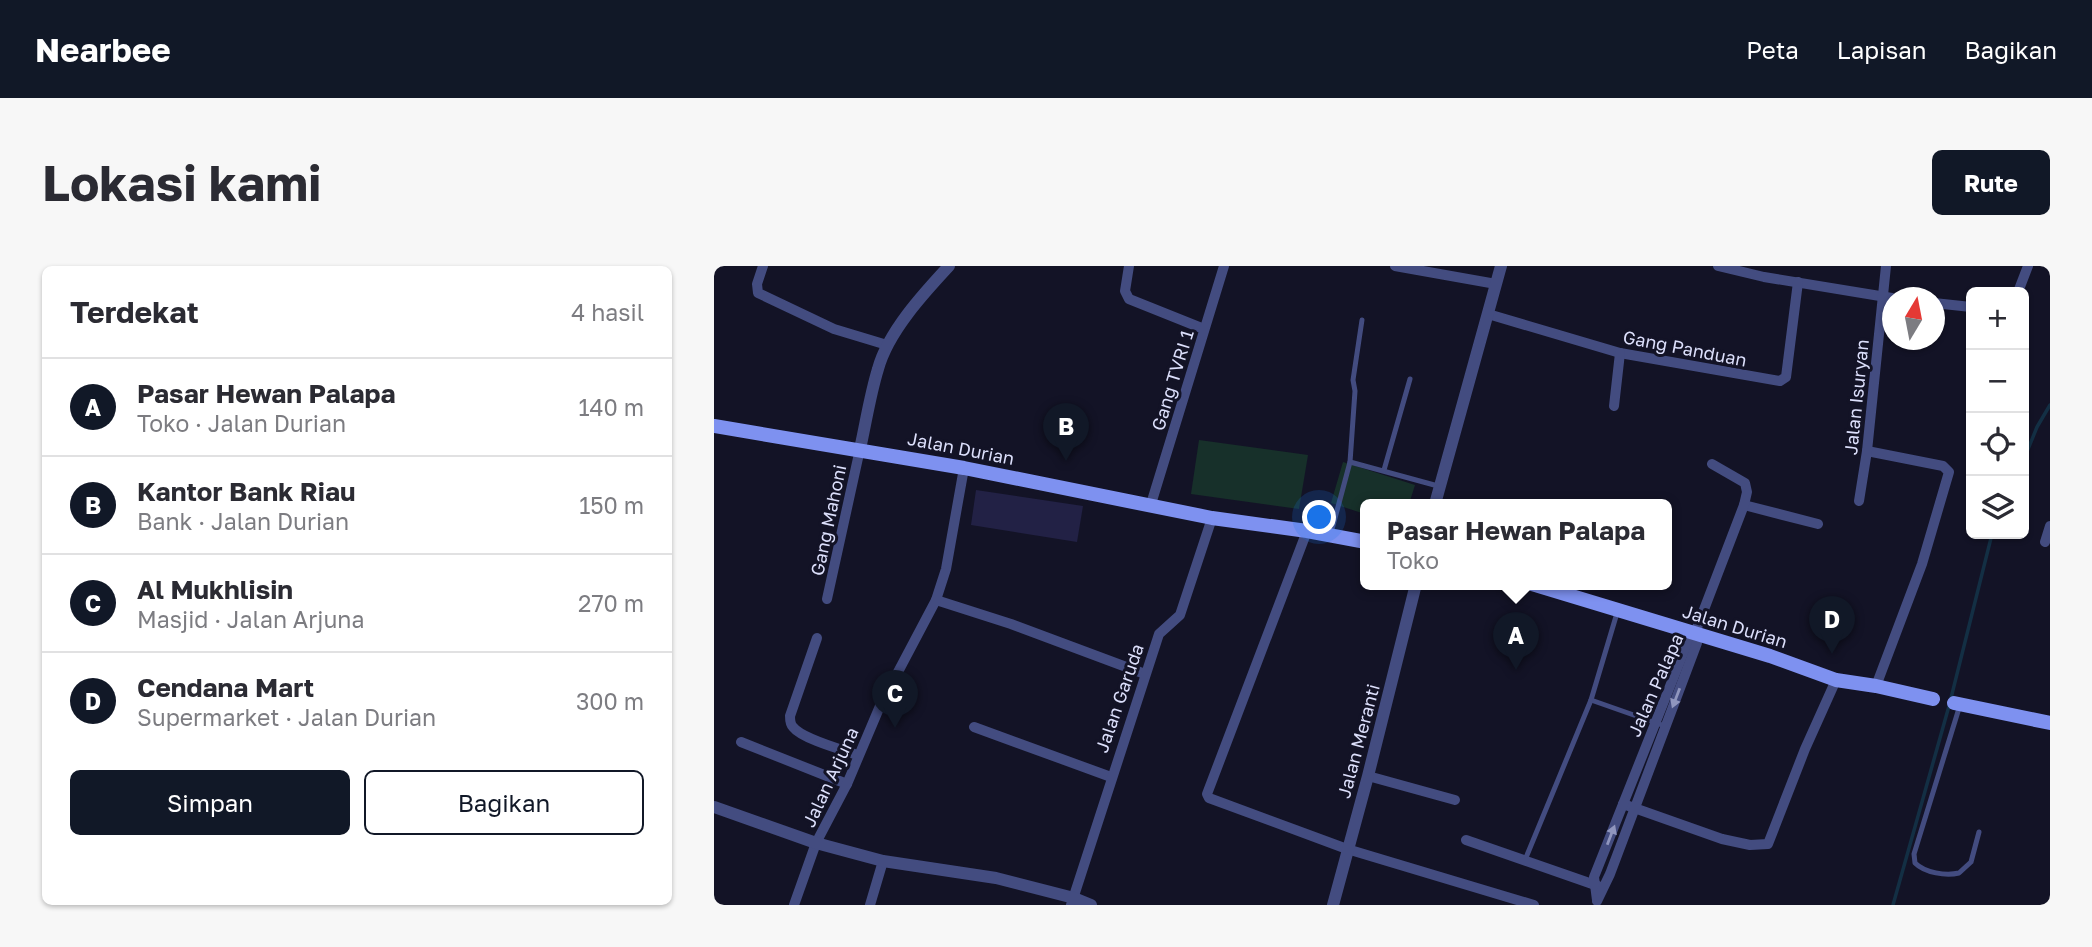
<!DOCTYPE html>
<html lang="id">
<meta charset="utf-8">
<style>
:root{--surface:#fff;--page:#f7f7f7;--text:#2b2b33;--muted:#7c7c81;--line:#e1e1e2;--accent:#111827}
body{margin:0;font-family:"Golos Text",sans-serif;background:var(--page);color:var(--text)}
.controls{position:absolute;right:21px;top:21px;display:grid;overflow:hidden;border-radius:10px;box-shadow:0 2px 5px #0004}
.controls button{width:63px;height:63px;display:grid;place-items:center;padding:0;border:0;border-bottom:2px solid var(--line);background:var(--surface);color:var(--text);font:35px sans-serif}
.compass{position:absolute;left:1168px;top:21px;width:63px;height:63px;border-radius:50%;background:var(--surface);box-shadow:0 2px 5px #0004;rotate:10deg}
.you{position:absolute;left:606px;top:252px;width:24px;height:24px;margin:-18px;border:5px solid #fff;border-radius:50%;background:#1a73e8;box-shadow:0 0 0 10px #1a73e833}
.badge{display:grid;place-items:center;width:46px;height:46px;border-radius:50%;background:var(--accent);color:#fff;font-size:23px;font-weight:700}
.pin{position:absolute;translate:-50% -58px;filter:drop-shadow(0 2px 4px #0008)}
.pin::after{content:'';position:absolute;top:37px;width:24px;height:21px;background:inherit;clip-path:polygon(0 0,100% 0,50% 100%)}
.popup{position:absolute;left:646px;top:233px;width:312px;height:91px;box-sizing:border-box;display:grid;place-content:center;border-radius:10px;background:var(--surface);filter:drop-shadow(0 2px 5px #0005);font-size:23px;white-space:nowrap;color:var(--muted)}
.popup b{font-size:26px;color:var(--text)}
.popup::after{content:'';position:absolute;left:50%;top:100%;margin-left:-14px;border:14px solid transparent;border-top-color:var(--surface)}
.list{margin:0;padding:0;list-style:none}
h2{display:flex;justify-content:space-between;align-items:center;height:91px;margin:0;padding:0 28px;font-size:30px}
h2 small{font-size:23px;font-weight:400;color:var(--muted)}
.list li{display:grid;grid-template-columns:46px 1fr auto;gap:21px;align-items:center;box-sizing:border-box;height:98px;padding:0 28px;border-top:2px solid var(--line)}
.list b{display:block;font-size:26px;white-space:nowrap}
.list p{margin:0;font-size:23px;white-space:nowrap;color:var(--muted)}
.list em{font-size:23px;font-style:normal;color:var(--muted)}
.actions{display:flex;gap:14px;padding:21px 28px}
.actions a{flex:1;padding:16px 0;border:2px solid var(--accent);border-radius:10px;text-align:center;font-size:24px;color:var(--accent)}
.actions .main{background:var(--accent);color:#fff}
.icon{flex:none;width:38px;height:38px;fill:none;stroke:currentColor;stroke-width:2;stroke-linecap:round;stroke-linejoin:round}
.map{position:relative;flex:none;width:1336px;height:639px;overflow:hidden;border-radius:10px}
header{display:flex;align-items:center;gap:42px;box-sizing:border-box;height:98px;padding:0 35px;background:var(--accent);color:#fff}
header strong{font-size:33px}
nav{display:flex;gap:38px;margin-inline-start:auto;font-size:24px}
.intro{display:flex;align-items:center;justify-content:space-between;box-sizing:border-box;height:168px;padding:0 42px}
h1{margin:0;font-size:49px}
.button{padding:18px 32px;border-radius:10px;background:var(--accent);color:#fff;font-size:24px;font-weight:700}
main{display:flex;gap:42px;padding:0 42px}
aside{flex:1;background:var(--surface);border-radius:10px;box-shadow:0 2px 5px #0004}
.map>svg:first-child{display:block}
.green{fill:#17302a}
.lines{fill:none;stroke-linecap:round;stroke-linejoin:round}
.stream{stroke:#132f44;stroke-width:3.5}
.building{fill:#222145}
.service{stroke:#434c80;stroke-width:5}
.minor{stroke:#434c80;stroke-width:10}
.tertiary{stroke:#434c80;stroke-width:12}
.secondary{stroke:#7e91f0;stroke-width:14}
.oneway{fill:#9096be}
.labels{text-anchor:middle;dominant-baseline:central;stroke-width:6;stroke-linejoin:round;paint-order:stroke}
.street-label{font-size:18px;fill:#dcdffb;stroke:#131326}
</style>
<header>
<strong>Nearbee</strong>
<nav><a>Peta</a><a>Lapisan</a><a>Bagikan</a></nav>
</header>
<div class="intro"><h1>Lokasi kami</h1><a class="button">Rute</a></div>
<main>
<aside>
<h2>Terdekat<small>4 hasil</small></h2>
<ul class="list">
<li><span class="badge">A</span><div><b>Pasar Hewan Palapa</b><p>Toko · Jalan Durian</p></div><em>140 m</em></li>
<li><span class="badge">B</span><div><b>Kantor Bank Riau</b><p>Bank · Jalan Durian</p></div><em>150 m</em></li>
<li><span class="badge">C</span><div><b>Al Mukhlisin</b><p>Masjid · Jalan Arjuna</p></div><em>270 m</em></li>
<li><span class="badge">D</span><div><b>Cendana Mart</b><p>Supermarket · Jalan Durian</p></div><em>300 m</em></li>
</ul>
<div class="actions"><a class="main">Simpan</a><a>Bagikan</a></div>
</aside>
<div class="map">
<svg width="1336" height="639" viewBox="0 0 1336 639">
<rect width="100%" height="100%" fill="#131326"/>
<g class="green">
<path d="M485 174 594 189 585 243 477 228Z"/>
<path d="M629 196 701 219 695 238H652L651 248 617 237Z"/>
</g>
<g class="lines">
<g class="stream">
<path d="M1310 193 1323 161 1336 139"/>
<path d="M1237 432 1278 268"/>
<path d="M1179 639 1235 440"/>
</g>
</g>
<path class="building" d="M262 224 369 240 363 276 257 259Z"/>
<g class="lines">
<g class="service">
<path d="M636 196 724 220"/>
<path d="M670 204 696 113"/>
<path d="M617 267 636 196 641 125 639 114 648 54"/>
<path d="M877 434 951 460"/>
<path d="M1246 439 1200 588 1201 597C1211 607 1232 610 1245 607L1257 596 1265 566"/>
<path d="M811 594 877 434 903 347"/>
</g>
<g class="minor">
<path d="M49 0 43 18 44 27 120 63 173 79"/>
<path d="M415 0 411 25 415 33 490 63"/>
<path d="M681 0 782 18"/>
<path d="M1004 0 1050 11 1178 32"/>
<path d="M1304 26 1314 0"/>
<path d="M1220 37 1257 41"/>
<path d="M774 48 906 87 1066 115 1072 111 1084 16"/>
<path d="M900 140 906 87"/>
<path d="M1153 185 1229 200 1235 206 1208 298 1162 420"/>
<path d="M1145 235 1153 185 1172 0"/>
<path d="M437 238 510 0"/>
<path d="M1030 239 1104 258"/>
<path d="M593 265 493 528 495 532 633 583 820 639"/>
<path d="M1331 276 1336 260"/>
<path d="M113 333 146 183"/>
<path d="M222 334 297 358 431 408"/>
<path d="M103 372 76 450C76 454 76 458 79 461 88 473 129 484 144 489"/>
<path d="M260 461 397 511"/>
<path d="M27 476 133 518"/>
<path d="M654 510 741 534"/>
<path d="M909 538 1008 573 1036 579 1054 578 1091 483 1122 414"/>
<path d="M752 574 884 620"/>
<path d="M883 634 880 611 974 375 981 367 1030 239 1033 226 1031 217 998 198"/>
<path d="M883 635 896 608 983 377 981 367"/>
<path d="M80 639 102 577 133 518 166 440 222 334 232 303 250 202"/>
<path d="M156 639 169 595"/>
<path d="M357 639 445 368 466 349 498 252"/>
</g>
<g class="tertiary">
<path d="M146 183C152 156 156 129 164 103 174 66 209 28 235 0"/>
<path d="M721 238 787 0"/>
<path d="M0 541 102 577 169 595 282 612 360 632 377 639"/>
<path d="M619 639 654 510 702 318"/>
</g>
<g class="secondary">
<path d="M0 160 250 202 498 252 593 265 652 276"/>
<path d="M818 318 1056 390 1122 414 1162 420 1219 433"/>
<path d="M1240 437 1336 457"/>
</g>
</g>
<defs><path id="oneway-solid" d="M-6-.8H1V-3.2L6.5 0L1 3.2V.8H-6Z" transform="scale(1.75)"/></defs>
<g class="oneway">
<use href="#oneway-solid" transform="translate(962 432) rotate(111)"/>
<use href="#oneway-solid" transform="translate(897 569) rotate(-69)"/>
</g>
<g class="labels">
<g class="street-label">
<text transform="translate(971 82) rotate(11)">Gang Panduan</text>
<text transform="translate(458 114) rotate(-73)">Gang TVRI 1</text>
<text transform="translate(1142 131) rotate(-84)">Jalan Isuryan</text>
<text transform="translate(247 182) rotate(11)">Jalan Durian</text>
<text transform="translate(114 254) rotate(-78)">Gang Mahoni</text>
<text transform="translate(1021 360) rotate(17)">Jalan Durian</text>
<text transform="translate(941 419) rotate(-66)">Jalan Palapa</text>
<text transform="translate(405 432) rotate(-71)">Jalan Garuda</text>
<text transform="translate(644 475) rotate(-75)">Jalan Meranti</text>
<text transform="translate(116 511) rotate(-65)">Jalan Arjuna</text>
</g>
</g>
</svg>
<div class="controls">
<button>+</button>
<button>−</button>
<button><svg class="icon" aria-label="locate" viewBox="0 0 24 24"><circle cx="12" cy="12" r="6"/><path d="M12 2v4M12 18v4M2 12h4M18 12h4"/></svg></button>
<button><svg class="icon" aria-label="layers" viewBox="0 0 24 24"><path d="M12 4l9 5-9 5-9-5zM3 14l9 5 9-5"/></svg></button>
</div>
<svg class="compass" viewBox="-18 -18 36 36"><path d="M0-13l5 13h-10z" fill="#e53935"/><path d="M0 13l5-13h-10z" fill="#7c7c81"/></svg>
<div class="you"></div>
<div class="pin badge" style="left:802px;top:404px">A</div>
<div class="popup"><b>Pasar Hewan Palapa</b>Toko</div>
<div class="pin badge" style="left:352px;top:195px">B</div>
<div class="pin badge" style="left:181px;top:462px">C</div>
<div class="pin badge" style="left:1118px;top:388px">D</div>
</div>
</main>
